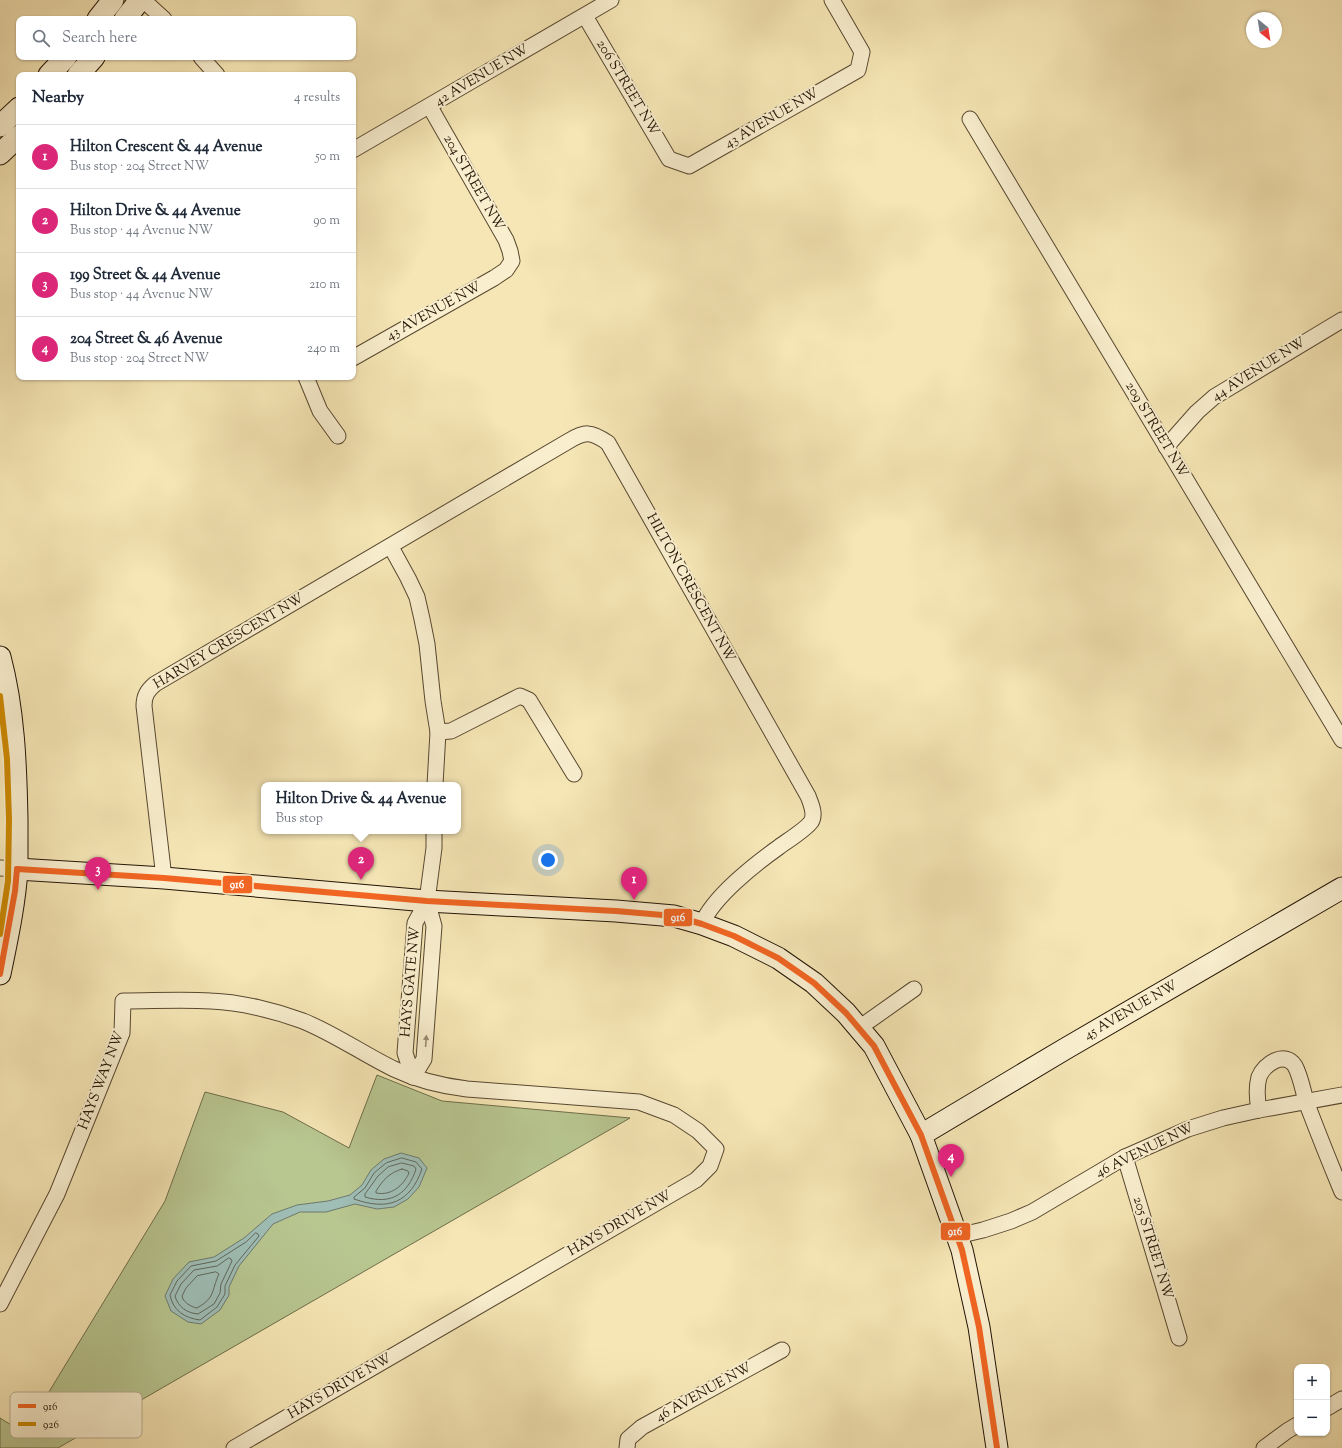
<!DOCTYPE html>
<meta charset="utf-8">
<style>
:root{--surface:#fff;--page:#f2f2f3;--text:#1f2937;--muted:#747a83;--line:#e0e1e3;--accent:#db2777}
body{margin:0;font-family:"Sorts Mill Goudy",serif;background:var(--page);color:var(--text)}
.controls{position:absolute;right:12px;bottom:12px;display:grid;overflow:hidden;border-radius:8px;box-shadow:0 1px 3px #0004}
.controls button{width:36px;height:36px;display:grid;place-items:center;padding:0;border:0;border-bottom:1px solid var(--line);background:var(--surface);color:var(--text);font:20px sans-serif}
.compass{position:absolute;left:1246px;top:12px;width:36px;height:36px;border-radius:50%;background:var(--surface);box-shadow:0 1px 3px #0004;rotate:150deg}
.you{position:absolute;left:548px;top:860px;width:14px;height:14px;margin:-10px;border:3px solid #fff;border-radius:50%;background:#1a73e8;box-shadow:0 0 0 6px #1a73e833}
.badge{display:grid;place-items:center;width:26px;height:26px;border-radius:50%;background:var(--accent);color:#fff;font-size:13px;font-weight:700}
.pin{position:absolute;translate:-50% -33px;filter:drop-shadow(0 1px 2px #0008)}
.pin::after{content:'';position:absolute;top:21px;width:14px;height:12px;background:inherit;clip-path:polygon(0 0,100% 0,50% 100%)}
.popup{position:absolute;left:261px;top:782px;width:200px;height:52px;box-sizing:border-box;display:grid;place-content:center;border-radius:8px;background:var(--surface);filter:drop-shadow(0 1px 3px #0005);font-size:13px;white-space:nowrap;color:var(--muted)}
.popup b{font-size:15px;color:var(--text)}
.popup::after{content:'';position:absolute;left:50%;top:100%;margin-left:-8px;border:8px solid transparent;border-top-color:var(--surface)}
.list{margin:0;padding:0;list-style:none}
h2{display:flex;justify-content:space-between;align-items:center;height:52px;margin:0;padding:0 16px;font-size:17px}
h2 small{font-size:13px;font-weight:400;color:var(--muted)}
.list li{display:grid;grid-template-columns:26px 1fr auto;gap:12px;align-items:center;box-sizing:border-box;height:64px;padding:0 16px;border-top:1px solid var(--line)}
.list b{display:block;font-size:15px;white-space:nowrap}
.list p{margin:0;font-size:13px;white-space:nowrap;color:var(--muted)}
.list em{font-size:13px;font-style:normal;color:var(--muted)}
.icon{flex:none;width:22px;height:22px;fill:none;stroke:currentColor;stroke-width:2;stroke-linecap:round;stroke-linejoin:round}
.map{position:relative;flex:none;width:1342px;height:1448px;overflow:hidden}
.search{position:absolute;background:var(--surface);box-shadow:0 1px 3px #0004;left:16px;top:16px;width:340px;height:44px;display:flex;align-items:center;gap:10px;box-sizing:border-box;padding:0 14px;border-radius:8px;color:var(--muted);font-size:15px}
.panel{position:absolute;background:var(--surface);box-shadow:0 1px 3px #0004;left:16px;top:72px;width:340px;height:308px;border-radius:8px}
.map>svg:first-child{display:block}
.green{fill:#b8c690;stroke:#6e6d4a}
.water{fill:#9fbeb6;stroke:#6d7a6f}
.lines{fill:none;stroke-linecap:round;stroke-linejoin:round}
.shore{stroke:#61695d;stroke-width:1}
.street-casing{stroke:#584830;stroke-width:17}
.secondary-casing{stroke:#231404;stroke-width:23}
.street{stroke:#f9efcf;stroke-width:15}
.secondary{stroke:#f9efcf;stroke-width:21}
.bus-1-casing{stroke:#f9efcf;stroke-width:9}
.bus-2-casing{stroke:#f9efcf;stroke-width:9}
.bus-1{stroke:#f26522;stroke-width:6}
.bus-2{stroke:#cd8901;stroke-width:6}
.oneway{fill:#998c74}
.labels{text-anchor:middle;dominant-baseline:central;stroke-width:4;stroke-linejoin:round;paint-order:stroke}
.street-label{font-size:14px;fill:#231404;stroke:#f9efcf}
.key{fill:#f9efcf;stroke:#b9ad92;stroke-width:1}
.key-label{font-size:11px;fill:#231404}
.line-badge{stroke:#f9efcf;stroke-width:1.5}
.badge-label{font-size:11px;text-anchor:middle;font-weight:bold;fill:#fff}
</style>
<div class="map">
<svg width="1342" height="1448" viewBox="0 0 1342 1448">
<rect width="100%" height="100%" fill="#f6e6b5"/>
<filter id="stains"><feTurbulence type="fractalNoise" baseFrequency=".005" numOctaves="4"/><feColorMatrix values="0 0 0 0 .2 0 0 0 0 .09 0 0 0 0 .02 0 0 0 .5 -.17"/></filter>
<radialGradient id="worn" r=".72"><stop offset=".6" stop-color="#630" stop-opacity="0"/><stop offset="1" stop-color="#630" stop-opacity=".3"/></radialGradient>
<path class="green" d="M377 1075 442 1101 630 1118 58 1448H0V1418L24 1433 165 1201 205 1092 283 1112 349 1148Z"/>
<path class="water" d="M401 1153 419 1158 427 1168 419 1187 408 1199 394 1207 377 1209 355 1204 326 1212H300L273 1224 239 1266 229 1287V1295L220 1310 201 1324 188 1322 171 1311 165 1296 173 1279 189 1262 214 1257 244 1238 272 1214 297 1205 328 1201 350 1195 362 1185 371 1170 384 1159Z"/>
<g class="lines">
<g class="shore">
<path d="M402 1158 416 1162 422 1169C410 1203 388 1211 354 1199V1197L365 1188 374 1173 386 1163Z"/>
<path d="M402 1163 414 1166 416 1169C408 1194 391 1205 365 1197V1194L378 1176 388 1167Z"/>
<path d="M402 1169 408 1171 409 1173C403 1186 391 1196 376 1193V1191C383 1180 389 1173 402 1169Z"/>
<path d="M256 1233 258 1234 259 1236 235 1265 225 1286V1294L217 1307 200 1320C185 1318 173 1311 170 1295L177 1281 191 1266 216 1261 246 1242Z"/>
<path d="M229 1258 231 1259 232 1261 221 1284 220 1293 214 1304 198 1314C187 1313 178 1307 175 1296L181 1284 194 1270 217 1266Z"/>
<path d="M216 1272 219 1274C211 1291 216 1297 197 1308 191 1307 183 1302 182 1296L186 1288 197 1276Z"/>
</g>
<defs>
<g id="street">
<path d="M143 0 164 19"/>
<path d="M585 16 669 159 689 166 858 70 862 52 832 0"/>
<path d="M201 57 217 75"/>
<path d="M970 119 1342 740"/>
<path d="M353 150 611 0"/>
<path d="M353 358 494 278 506 270 512 261 510 251 506 240 430 107"/>
<path d="M306 377 320 411 338 436"/>
<path d="M1166 447 1197 412 1214 397 1342 320"/>
<path d="M391 547 408 578 417 597 422 619 427 644 433 701 438 732 435 785"/>
<path d="M438 732 451 731 520 696 529 700 574 774"/>
<path d="M0 868 17 869"/>
<path d="M164 878 144 706C144 696 147 691 155 684L567 442C585 431 591 431 608 443L808 796C811 804 816 814 811 822 805 830 787 841 779 847 755 864 713 897 702 924"/>
<path d="M859 1028 914 989"/>
<path d="M413 1077 405 1053 415 923 427 901 434 848V831"/>
<path d="M413 1077 424 1059 434 926 427 901"/>
<path d="M1259 1110C1257 1099 1256 1088 1259 1077 1264 1064 1285 1050 1295 1066 1301 1077 1303 1092 1307 1104 1318 1133 1330 1163 1342 1192"/>
<path d="M1125 1157 1179 1338"/>
<path d="M957 1236 983 1230 1011 1221 1032 1212 1125 1157 1188 1129 1223 1118 1259 1110 1342 1095"/>
<path d="M0 1304 57 1194 122 1033 123 1001C152 1001 182 999 211 1001 240 1002 276 1011 303 1021 335 1034 363 1054 394 1069 417 1080 442 1086 467 1089L639 1102 674 1115 698 1131 716 1149 710 1166 696 1180 234 1448"/>
<path d="M1327 1408 1342 1399"/>
<path d="M627 1448 628 1439 642 1427 782 1350"/>
<path d="M1264 1448 1287 1431 1297 1425"/>
</g>
<g id="secondary">
<path d="M98 19 113 0"/>
<path d="M125 19 140 0"/>
<path d="M49 75 66 57"/>
<path d="M78 75 94 57"/>
<path d="M0 126 19 108"/>
<path d="M0 154 19 136"/>
<path d="M0 657C14 710 16 765 17 820 17 836 17 852 17 869 15 903 7 940 0 974"/>
<path d="M17 869 164 878 427 901 616 911 674 916 702 924 734 936 778 958 814 983 846 1013 874 1046 921 1135 962 1250 979 1327 997 1448"/>
<path d="M921 1135 1065 1049 1342 888"/>
</g>
</defs>
<use href="#street" class="street-casing"/>
<use href="#secondary" class="secondary-casing"/>
<use href="#street" class="street"/>
<use href="#secondary" class="secondary"/>
<defs>
<g id="bus-1">
<path d="M17 869 164 878 427 901 616 911 674 916 702 924 734 936 778 958 814 983 846 1013 874 1046 921 1135 962 1250 979 1327 997 1448"/>
<path d="M0 974 15 891 17 869"/>
</g>
<path id="bus-2" d="M0 696 7 759 9 820 8 881 0 934"/>
</defs>
<use href="#bus-1" class="bus-1-casing"/>
<use href="#bus-2" class="bus-2-casing"/>
<use href="#bus-1" class="bus-1"/>
<use href="#bus-2" class="bus-2"/>
</g>
<defs><path id="oneway-solid" d="M-6-.8H1V-3.2L6.5 0L1 3.2V.8H-6Z"/></defs>
<use class="oneway" href="#oneway-solid" transform="translate(426 1041) rotate(-86)"/>
<g class="labels">
<g class="street-label">
<text transform="translate(482 76) rotate(-31)">42 AVENUE NW</text>
<text transform="translate(627 88) rotate(59)">206 STREET NW</text>
<text transform="translate(772 119) rotate(-30)">43 AVENUE NW</text>
<text transform="translate(473 183) rotate(60)">204 STREET NW</text>
<text transform="translate(434 312) rotate(-29)">43 AVENUE NW</text>
<text transform="translate(1259 370) rotate(-32)">44 AVENUE NW</text>
<text transform="translate(1156 430) rotate(59)">209 STREET NW</text>
<text transform="translate(690 588) rotate(61)">HILTON CRESCENT NW</text>
<text transform="translate(229 642) rotate(-31)">HARVEY CRESCENT NW</text>
<text transform="translate(411 982) rotate(-85)">HAYS GATE NW</text>
<text transform="translate(1131 1011) rotate(-30)">45 AVENUE NW</text>
<text transform="translate(102 1081) rotate(-69)">HAYS WAY NW</text>
<text transform="translate(1145 1151) rotate(-26)">46 AVENUE NW</text>
<text transform="translate(620 1224) rotate(-30)">HAYS DRIVE NW</text>
<text transform="translate(1152 1248) rotate(73)">205 STREET NW</text>
<text transform="translate(340 1387) rotate(-30)">HAYS DRIVE NW</text>
<text transform="translate(704 1393) rotate(-29)">46 AVENUE NW</text>
</g>
</g>
<rect x="10" y="1392" width="132" height="46" rx="6" class="key"/>
<rect x="18" y="1404" width="18" height="4" fill="#f26522"/>
<rect x="18" y="1422" width="18" height="4" fill="#cd8901"/>
<g class="key-label">
<text x="43" y="1410">916</text>
<text x="43" y="1428">926</text>
</g>
<g class="line-badge">
<rect x="222" y="875" width="31" height="19" rx="4" fill="#f26522"/>
<rect x="663" y="908" width="30" height="19" rx="4" fill="#f26522"/>
<rect x="940" y="1222" width="31" height="19" rx="4" fill="#f26522"/>
</g>
<g class="badge-label">
<text x="237" y="888">916</text>
<text x="678" y="921">916</text>
<text x="955" y="1235">916</text>
</g>
<rect width="100%" height="100%" filter="url(#stains)"/>
<rect width="100%" height="100%" fill="url(#worn)"/>
</svg>
<div class="controls">
<button>+</button>
<button>−</button>
</div>
<svg class="compass" viewBox="-18 -18 36 36"><path d="M0-13l5 13h-10z" fill="#e53935"/><path d="M0 13l5-13h-10z" fill="#747a83"/></svg>
<div class="you"></div>
<div class="pin badge" style="left:634px;top:900px">1</div>
<div class="pin badge" style="left:361px;top:880px">2</div>
<div class="popup"><b>Hilton Drive &amp; 44 Avenue</b>Bus stop</div>
<div class="pin badge" style="left:98px;top:890px">3</div>
<div class="pin badge" style="left:951px;top:1177px">4</div>
<div class="search"><svg class="icon" aria-label="search" viewBox="0 0 24 24"><circle cx="10" cy="10" r="6"/><path d="M15 15l6 6"/></svg>Search here</div>
<section class="panel">
<h2>Nearby<small>4 results</small></h2>
<ul class="list">
<li><span class="badge">1</span><div><b>Hilton Crescent &amp; 44 Avenue</b><p>Bus stop · 204 Street NW</p></div><em>50 m</em></li>
<li><span class="badge">2</span><div><b>Hilton Drive &amp; 44 Avenue</b><p>Bus stop · 44 Avenue NW</p></div><em>90 m</em></li>
<li><span class="badge">3</span><div><b>199 Street &amp; 44 Avenue</b><p>Bus stop · 44 Avenue NW</p></div><em>210 m</em></li>
<li><span class="badge">4</span><div><b>204 Street &amp; 46 Avenue</b><p>Bus stop · 204 Street NW</p></div><em>240 m</em></li>
</ul>
</section>
</div>
